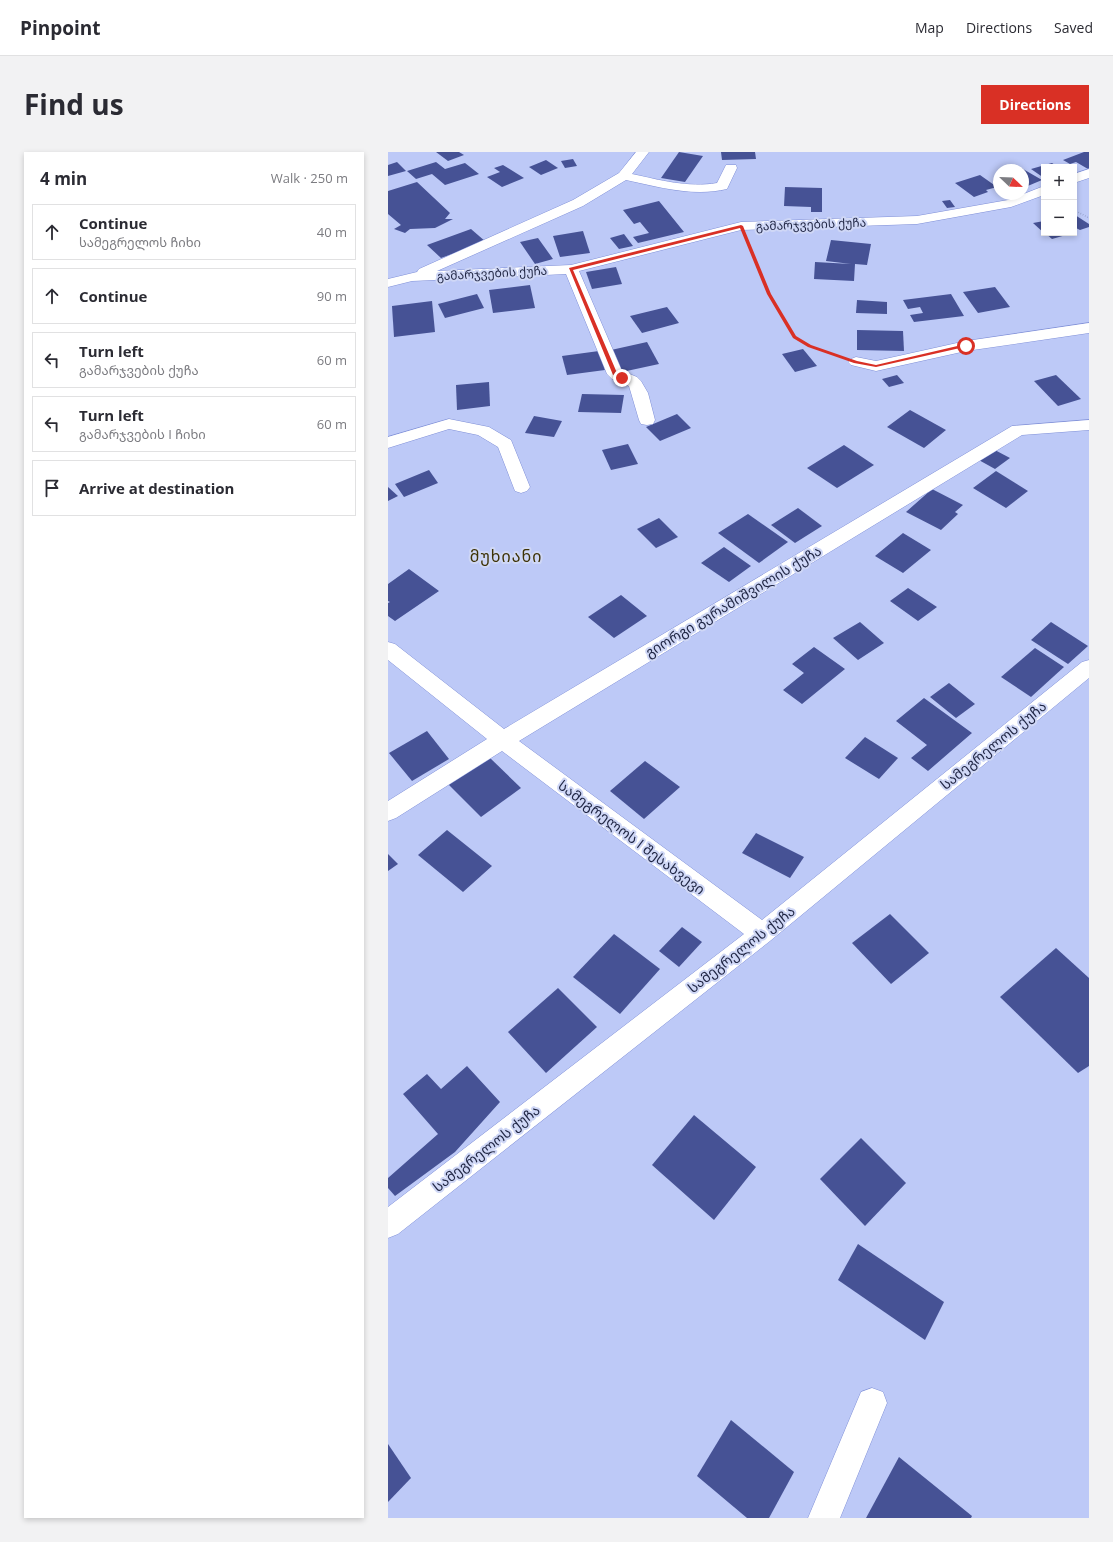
<!DOCTYPE html>
<meta charset="utf-8">
<style>
:root{--surface:#fff;--page:#f2f2f3;--text:#2b2b33;--muted:#7c7c81;--line:#e1e1e2;--accent:#d93025}
body{margin:0;font-family:"Open Sans","Noto Sans Georgian",sans-serif;background:var(--page);color:var(--text)}
.controls{position:absolute;right:12px;top:12px;display:grid;overflow:hidden;border-radius:0px;box-shadow:0 2px 6px #0003}
.controls button{width:36px;height:36px;display:grid;place-items:center;padding:0;border:0;border-bottom:1px solid var(--line);background:var(--surface);color:var(--text);font:20px sans-serif}
.compass{position:absolute;left:605px;top:12px;width:36px;height:36px;border-radius:50%;background:var(--surface);box-shadow:0 2px 6px #0003;rotate:113deg}
.stop{position:absolute;width:12px;height:12px;margin:-9px;border:3px solid #d93025;border-radius:50%;background:#fff}
.stop.end{background:#d93025;border-color:#fff;box-shadow:0 1px 4px #0008}
.list{margin:0;padding:0;list-style:none}
h2{display:flex;justify-content:space-between;align-items:center;height:52px;margin:0;padding:0 16px;font-size:17px}
h2 small{font-size:13px;font-weight:400;color:var(--muted)}
.list li{display:grid;grid-template-columns:26px 1fr auto;gap:12px;align-items:center;box-sizing:border-box;height:56px;margin:0 8px 8px;padding:0 8px;border:1px solid var(--line);border-radius:0px}
.list b{display:block;font-size:15px;white-space:nowrap}
.list p{margin:0;font-size:13px;white-space:nowrap;color:var(--muted)}
.list em{font-size:13px;font-style:normal;color:var(--muted)}
.icon{flex:none;width:22px;height:22px;fill:none;stroke:currentColor;stroke-width:2;stroke-linecap:round;stroke-linejoin:round}
.map{position:relative;flex:none;width:701px;height:1366px;overflow:hidden;border-radius:0px}
header{display:flex;align-items:center;gap:24px;box-sizing:border-box;height:56px;padding:0 20px;background:var(--surface);border-bottom:1px solid var(--line)}
header strong{font-size:19px}
nav{display:flex;gap:22px;margin-inline-start:auto;font-size:14px}
.intro{display:flex;align-items:center;justify-content:space-between;box-sizing:border-box;height:96px;padding:0 24px}
h1{margin:0;font-size:28px}
.button{padding:10px 18px;border-radius:0px;background:var(--accent);color:#fff;font-size:14px;font-weight:700}
main{display:flex;gap:24px;padding:0 24px}
aside{flex:1;background:var(--surface);border-radius:0px;box-shadow:0 2px 6px #0003}
.map>svg:first-child{display:block}
.building{fill:#465295}
.lines{fill:none;stroke-linecap:round;stroke-linejoin:round}
.minor-casing{stroke:#7f8fd7;stroke-width:1}
.path{stroke:#828cb4;stroke-width:1.5;stroke-dasharray:0.5 2;stroke-linecap:butt}
.minor{fill:#fff;fill-rule:evenodd}
.route{fill:#d93025}
.labels{text-anchor:middle;dominant-baseline:central;stroke-width:4;stroke-linejoin:round;paint-order:stroke}
.far-street-label{font-size:12px;fill:#1f2543;stroke:#cfd7f6}
.street-label{font-size:14px;fill:#1f2543;stroke:#cfd7f6}
.quarter-label{font-size:16px;letter-spacing:1px;fill:#3d3206;stroke:#cfd7f6}
</style>
<header>
<strong>Pinpoint</strong>
<nav><a>Map</a><a>Directions</a><a>Saved</a></nav>
</header>
<div class="intro"><h1>Find us</h1><a class="button">Directions</a></div>
<main>
<aside>
<h2>4 min<small>Walk · 250 m</small></h2>
<ul class="list">
<li><svg class="icon" aria-label="ahead" viewBox="0 0 24 24"><path d="M12 20V5M6 11l6-6 6 6"/></svg><div><b>Continue</b><p>სამეგრელოს ჩიხი</p></div><em>40 m</em></li>
<li><svg class="icon" aria-label="ahead" viewBox="0 0 24 24"><path d="M12 20V5M6 11l6-6 6 6"/></svg><div><b>Continue</b></div><em>90 m</em></li>
<li><svg class="icon" aria-label="left" viewBox="0 0 24 24"><path d="M17 20v-9H6M10 6l-5 5 5 5"/></svg><div><b>Turn left</b><p>გამარჯვების ქუჩა</p></div><em>60 m</em></li>
<li><svg class="icon" aria-label="left" viewBox="0 0 24 24"><path d="M17 20v-9H6M10 6l-5 5 5 5"/></svg><div><b>Turn left</b><p>გამარჯვების I ჩიხი</p></div><em>60 m</em></li>
<li><svg class="icon" aria-label="arrive" viewBox="0 0 24 24"><path d="M6 21V4h12l-3 4 3 4H6"/></svg><div><b>Arrive at destination</b></div></li>
</ul>
</aside>
<div class="map">
<svg width="701" height="1366" viewBox="0 0 701 1366">
<rect width="100%" height="100%" fill="#bdc9f7"/>
<g class="building">
<path d="M48 0H71L76 3 60 9Z"/>
<path d="M291 0 315 4 297 30 273 26Z"/>
<path d="M333 0H367L368 7 334 8Z"/>
<path d="M696 0H701V17H700L688 10 682 12 675 8Z"/>
<path d="M185 7 189 14 177 16 173 9Z"/>
<path d="M158 8 170 16 153 23 141 15Z"/>
<path d="M9 10 18 19 0 24V13Z"/>
<path d="M48 10 57 17 77 11 91 22 57 33 44 22 28 27 19 19Z"/>
<path d="M664 11 670 15H656V26L643 17Z"/>
<path d="M115 13 136 26 114 35 99 25 112 20 106 16Z"/>
<path d="M634 16 635 17 654 28 635 36V18H628Z"/>
<path d="M592 23 609 35 598 38 600 40 586 45 567 31Z"/>
<path d="M29 30 62 61 57 67H65L47 76 22 77 17 81 6 77 13 73 0 62V39Z"/>
<path d="M397 35 434 36V60H423V55L396 54Z"/>
<path d="M562 48 567 55 559 56 554 49Z"/>
<path d="M271 49 296 80 250 91 245 85 261 81 252 70 246 72 235 58Z"/>
<path d="M687 63 701 72V75L692 78 686 75Z"/>
<path d="M656 69V81L645 71Z"/>
<path d="M83 77 98 90 53 106 39 93Z"/>
<path d="M195 79 202 101 172 105 165 84Z"/>
<path d="M657 81H685L664 87Z"/>
<path d="M236 82 245 94 231 97 222 86Z"/>
<path d="M150 86 165 107 147 112 132 90Z"/>
<path d="M443 88 483 92 479 113 467 112 466 129 426 127 427 110 463 112 438 109Z"/>
<path d="M228 115 234 132 204 137 198 120Z"/>
<path d="M142 133 147 156 105 161 101 138Z"/>
<path d="M607 135 622 155 590 161 575 140Z"/>
<path d="M89 142 96 156 57 166 50 152Z"/>
<path d="M563 142 576 164 526 170 522 163 535 161 532 155 520 157 515 148Z"/>
<path d="M469 148 499 150V162L468 161Z"/>
<path d="M44 149 47 180 6 185 4 154Z"/>
<path d="M279 155 291 171 254 181 242 164Z"/>
<path d="M469 178 515 179 516 199 469 198Z"/>
<path d="M259 190 271 212 234 220 223 198Z"/>
<path d="M415 197 429 214 407 220 394 202Z"/>
<path d="M211 199 217 218 179 223 174 204Z"/>
<path d="M509 223 516 231 501 235 494 227Z"/>
<path d="M668 223 693 247 670 254 646 229Z"/>
<path d="M101 230 102 254 69 258 68 233Z"/>
<path d="M194 242 236 243 233 261 190 260Z"/>
<path d="M522 258 558 278 536 296 499 275Z"/>
<path d="M289 262 303 276 272 289 258 275Z"/>
<path d="M146 264 174 269 166 285 137 281Z"/>
<path d="M240 292 250 312 223 318 214 298Z"/>
<path d="M456 293 486 313 449 336 419 316Z"/>
<path d="M603 296 622 306 607 317 589 307Z"/>
<path d="M41 318 50 331 16 345 7 332Z"/>
<path d="M608 319 640 339 618 356 585 336Z"/>
<path d="M0 335 10 344 0 349Z"/>
<path d="M544 337 575 353 567 360 570 362 553 378 518 360Z"/>
<path d="M410 356 434 374 407 391 383 373Z"/>
<path d="M360 362 400 390 371 411 330 381Z"/>
<path d="M271 366 290 385 268 396 249 377Z"/>
<path d="M515 381 543 398 515 421 487 404Z"/>
<path d="M336 395 363 414 341 430 313 411Z"/>
<path d="M21 417 51 439 7 469 0 464V451L2 450 0 449V432Z"/>
<path d="M520 436 549 455 530 469 502 449Z"/>
<path d="M233 443 259 464 226 486 200 465Z"/>
<path d="M472 470 496 491 470 508 445 486Z"/>
<path d="M663 470 700 494 680 512 643 488Z"/>
<path d="M426 495 457 517 414 552 395 538 416 521 404 512Z"/>
<path d="M647 496 676 515 643 545 613 525Z"/>
<path d="M561 531 587 552 568 566 542 545Z"/>
<path d="M536 546 584 581 540 619 523 606 539 593 508 569Z"/>
<path d="M39 579 61 607 24 629 1 601Z"/>
<path d="M477 585 510 606 491 627 457 606Z"/>
<path d="M99 603 133 636 93 665 59 631Z"/>
<path d="M257 609 292 635 256 667 222 639Z"/>
<path d="M59 678 104 714 75 740 30 703Z"/>
<path d="M368 681 416 705 402 726 354 701Z"/>
<path d="M0 702 10 712 0 719Z"/>
<path d="M502 762 541 801 503 832 464 791Z"/>
<path d="M294 775 314 790 291 815 271 799Z"/>
<path d="M226 782 272 817 232 862 185 825Z"/>
<path d="M668 796 701 826V914L690 921 612 845Z"/>
<path d="M170 836 209 875 158 921 120 880Z"/>
<path d="M79 914 112 950 67 1000 7 1044 0 1036V1026L50 982 15 942 39 922 53 937Z"/>
<path d="M306 963 368 1015 326 1068 264 1013Z"/>
<path d="M473 986 518 1031 477 1074 432 1027Z"/>
<path d="M470 1092 556 1150 537 1188 450 1128Z"/>
<path d="M343 1268 406 1320 381 1366H359L309 1324Z"/>
<path d="M0 1292 23 1326 0 1350Z"/>
<path d="M511 1305 584 1364 583 1366H478Z"/>
</g>
<g class="lines">
<defs>
<g id="minor">
<path d="M248 0H261L244 22C272 28 300 36 329 31L338 13H348L349 16 339 37C305 45 271 35 238 28L195 54 49 119 183 113 353 70 529 64 620 48 656 34V43L623 55 529 72 353 78 191 119 234 219 249 225 253 229 260 241 267 268 265 272 259 273 253 272 251 268 241 234 224 227 219 222 178 122 24 129 0 135V127L29 120 31 117 185 48 231 21Z"/>
<path d="M701 17V26L686 31V22Z"/>
<path d="M701 171V181L578 199 488 219 463 213 460 210 463 207 468 205 488 209 578 189Z"/>
<path d="M61 267 101 275 123 288 142 335 139 339 133 341 127 339 110 295 90 283 61 277 0 296V285Z"/>
<path d="M701 268V278L634 283 131 589 374 768 694 510 701 508V526L382 789 10 1082 0 1086V1055L356 782 114 599 8 666 0 669V649L99 587 0 508V490L7 492 116 577 624 274Z"/>
<path d="M484 1236 495 1240 499 1251 452 1366H420L473 1240Z"/>
</g>
</defs>
<use href="#minor" class="minor-casing"/>
<g class="path">
<path d="M686 58 701 66"/>
<path d="M361 93 381 142 406 185 421 194 447 203"/>
</g>
<use href="#minor" class="minor"/>
</g>
<path class="route" d="M353 73 355 74 383 142 408 184 423 193 469 209 488 213 578 192 581 194 488 215 466 211 420 195 405 186 379 142 352 76 185 118 229 221 236 226 232 227 225 223 181 116Z"/>
<g class="labels">
<g class="far-street-label">
<text transform="translate(423 72) rotate(-2)">გამარჯვების ქუჩა</text>
<text transform="translate(104 121) rotate(-3)">გამარჯვების ქუჩა</text>
</g>
<g class="street-label">
<text transform="translate(345 449) rotate(-31)">გიორგი გურამიშვილის ქუჩა</text>
<text transform="translate(605 593) rotate(-39)">სამეგრელოს ქუჩა</text>
<text transform="translate(244 685) rotate(37)">სამეგრელოს I შესახვევი</text>
<text transform="translate(353 797) rotate(-38)">სამეგრელოს ქუჩა</text>
<text transform="translate(98 996) rotate(-38)">სამეგრელოს ქუჩა</text>
</g>
<g class="quarter-label">
<text x="118" y="404">მუხიანი</text>
</g>
</g>
</svg>
<div class="controls">
<button>+</button>
<button>−</button>
</div>
<svg class="compass" viewBox="-18 -18 36 36"><path d="M0-13l5 13h-10z" fill="#e53935"/><path d="M0 13l5-13h-10z" fill="#7c7c81"/></svg>
<div class="stop" style="left:578px;top:194px"></div>
<div class="stop end" style="left:234px;top:226px"></div>
</div>
</main>
